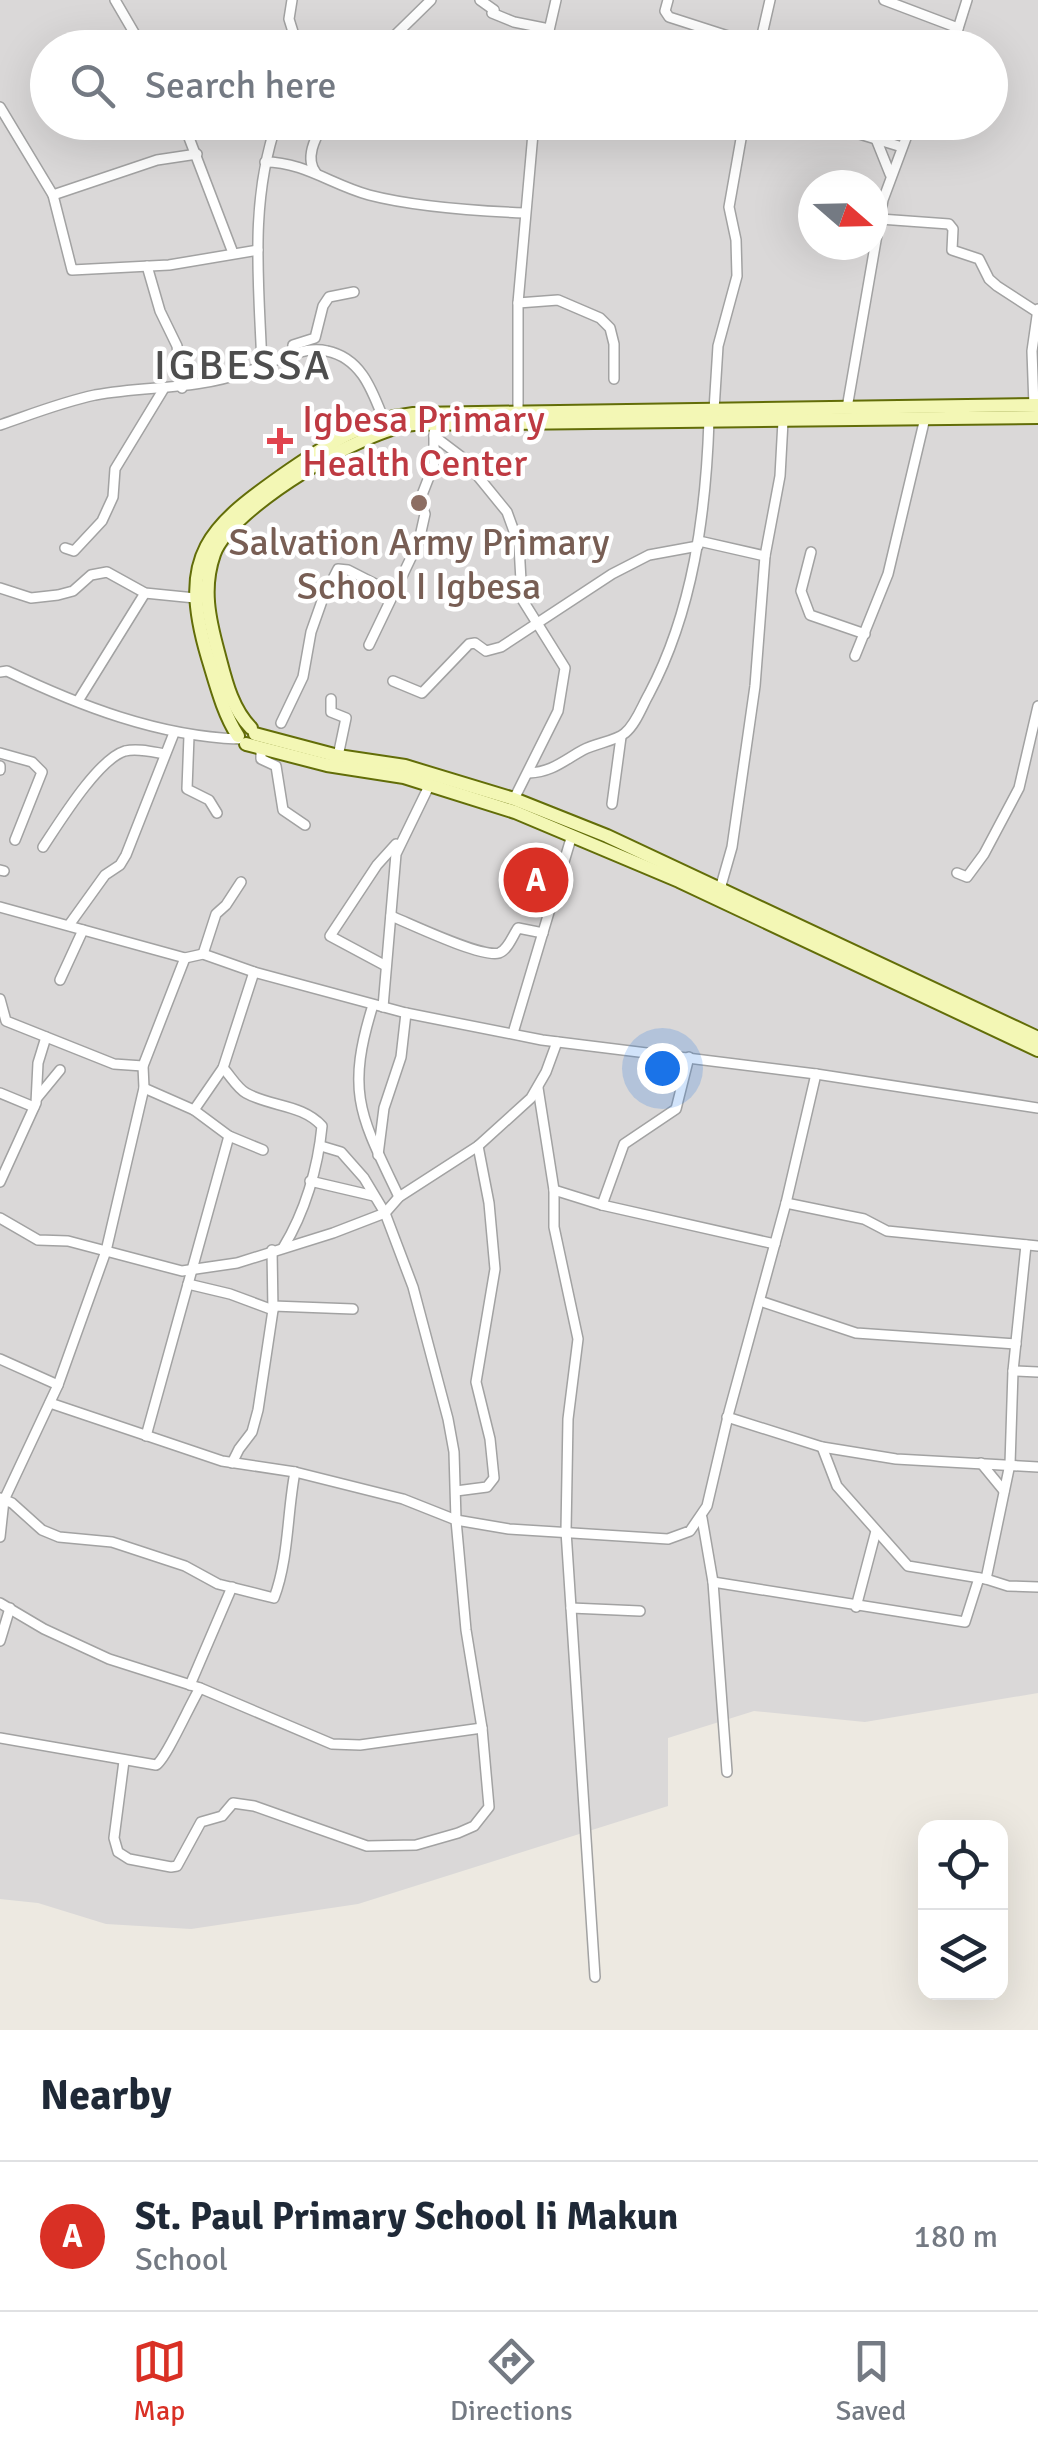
<!DOCTYPE html>
<style>
:root{--surface:#fff;--page:#f2f2f3;--text:#1f2937;--muted:#747a83;--line:#e0e1e3;--accent:#d93025}
body{margin:0;font-family:Signika,sans-serif;background:var(--page);color:var(--text)}
.controls{position:absolute;right:30px;bottom:30px;display:grid;overflow:hidden;border-radius:20px;box-shadow:0 10px 40px #0002}
.controls button{width:90px;height:90px;display:grid;place-items:center;padding:0;border:0;border-bottom:2px solid var(--line);background:var(--surface);color:var(--text);font:50px sans-serif}
.compass{position:absolute;left:798px;top:170px;width:90px;height:90px;border-radius:50%;background:var(--surface);box-shadow:0 10px 40px #0002;rotate:110deg}
.you{position:absolute;left:662px;top:1068px;width:35px;height:35px;margin:-25px;border:8px solid #fff;border-radius:50%;background:#1a73e8;box-shadow:0 0 0 15px #1a73e833}
.badge{display:grid;place-items:center;width:65px;height:65px;border-radius:50%;background:var(--accent);color:#fff;font-size:32px;font-weight:700}
.pin{position:absolute;translate:-50% -50%;border:5px solid #fff;box-shadow:0 2px 10px #0006}
.list{margin:0;padding:0;list-style:none}
h2{display:flex;justify-content:space-between;align-items:center;height:130px;margin:0;padding:0 40px;font-size:42px}
h2 small{font-size:32px;font-weight:400;color:var(--muted)}
.list li{display:grid;grid-template-columns:65px 1fr auto;gap:30px;align-items:center;box-sizing:border-box;height:150px;padding:0 40px;border-top:2px solid var(--line)}
.list b{display:block;font-size:38px;white-space:nowrap}
.list p{margin:0;font-size:32px;white-space:nowrap;color:var(--muted)}
.list em{font-size:32px;font-style:normal;color:var(--muted)}
.icon{flex:none;width:55px;height:55px;fill:none;stroke:currentColor;stroke-width:2;stroke-linecap:round;stroke-linejoin:round}
.map{position:relative;flex:none;width:1038px;height:2030px;overflow:hidden}
.search{position:absolute;background:var(--surface);box-shadow:0 10px 40px #0002;left:30px;right:30px;top:30px;height:110px;display:flex;align-items:center;gap:25px;box-sizing:border-box;padding:0 35px;border-radius:55px;color:var(--muted);font-size:38px}
.sheet{height:280px;background:var(--surface)}
nav{display:flex;justify-content:space-around;align-items:center;box-sizing:border-box;height:140px;border-top:2px solid var(--line);background:var(--surface);font-size:28px;color:var(--muted)}
nav a{display:grid;justify-items:center;gap:5px}
nav .on{color:var(--accent)}
.map>svg:first-child{display:block}
.residential{fill:#dad8d8;fill-rule:evenodd}
.lines{fill:none;stroke-linecap:round;stroke-linejoin:round}
.street-casing{stroke:#a2a2a2;stroke-width:12}
.secondary-casing{stroke:#626d08;stroke-width:16}
.street{stroke:#fff;stroke-width:9}
.secondary{stroke:#f3f7b5;stroke-width:12}
.health-dot{fill:#e0444e;stroke:#fff;stroke-width:4}
.education-dot{fill:#8d6e63;stroke:#fff;stroke-width:4}
.labels{text-anchor:middle;dominant-baseline:central;stroke-width:9;stroke-linejoin:round;paint-order:stroke}
.health-label{font-size:38px;fill:#be3a42;stroke:#fff;text-anchor:start}
.education-label{font-size:38px;fill:#785e54;stroke:#fff}
.quarter-label{font-size:42px;letter-spacing:2.5px;fill:#4e4e4e;stroke:#fff}
</style>
<div class="map">
<svg width="1038" height="2030" viewBox="0 0 1038 2030">
<rect width="100%" height="100%" fill="#ede9e1"/>
<path class="residential" d="M0 0H1038V1693L865 1722 754 1711 668 1738V1806L358 1904 191 1929 106 1924 38 1903 0 1899ZM48 48H990V122H48ZM813 185H873V245H813Z"/>
<g class="lines">
<defs>
<g id="street">
<path d="M115 0 143 48"/>
<path d="M292 0 289 19 298 48"/>
<path d="M480 0 494 10 492 13 514 22 549 29"/>
<path d="M668 0 665 11 669 17 759 46"/>
<path d="M884 0 958 28"/>
<path d="M382 48 431 0"/>
<path d="M545 48 556 0"/>
<path d="M759 48 770 0"/>
<path d="M952 48 967 0"/>
<path d="M0 107 53 195 72 270 169 265 258 250"/>
<path d="M183 122 233 253"/>
<path d="M820 122 902 147"/>
<path d="M876 139 890 174"/>
<path d="M265 162C304 162 332 185 369 195 415 207 477 211 525 213"/>
<path d="M316 173C304 158 316 137 324 122"/>
<path d="M53 195 157 160 197 154"/>
<path d="M880 219 949 224 953 229 952 250 979 259 989 279 997 286 1037 312"/>
<path d="M147 266 160 311 177 346 182 388"/>
<path d="M518 303 558 300 600 318 610 328 614 344V379"/>
<path d="M292 355 293 345 315 338 323 306 329 297 354 292"/>
<path d="M262 366C259 284 249 202 277 122"/>
<path d="M1034 406 1032 351 1038 309"/>
<path d="M847 408 883 200 912 122"/>
<path d="M714 410 718 346 737 276 736 240 729 207 744 122"/>
<path d="M518 412V303L534 122"/>
<path d="M0 425C32 414 62 402 95 395 149 385 191 391 246 372 270 364 301 345 327 351 361 358 372 390 383 418"/>
<path d="M434 436 463 458 507 512 519 545 522 599 565 668 558 711 514 799"/>
<path d="M699 541 765 556"/>
<path d="M65 548 74 551 102 521 113 497 115 469 163 390"/>
<path d="M811 552 801 591 810 615 865 634"/>
<path d="M0 588 31 598 58 595 73 591 91 575 107 572 145 593 195 598"/>
<path d="M369 645 419 541 425 514 420 500 434 464V432"/>
<path d="M855 656 888 574 925 418"/>
<path d="M0 672 7 671C80 706 158 736 238 739"/>
<path d="M393 681 422 693 469 644 475 643 486 651 501 647 612 574 649 555 698 546"/>
<path d="M331 699V712L346 718 338 756"/>
<path d="M78 701 145 593"/>
<path d="M281 723 303 677 311 632 323 598 338 569 348 570 395 594"/>
<path d="M189 736 187 789 209 800 217 813"/>
<path d="M261 750V759L276 766 283 810 305 825"/>
<path d="M0 753 32 762 42 772 15 840"/>
<path d="M0 766V770"/>
<path d="M529 773C552 772 563 761 583 750 596 743 616 741 625 733 636 724 642 706 649 694 693 611 706 513 709 420"/>
<path d="M612 804 621 737"/>
<path d="M43 847C59 823 98 759 125 751 138 748 153 752 165 754"/>
<path d="M0 870 4 871"/>
<path d="M957 873 967 877 984 854 1019 788 1038 706"/>
<path d="M720 889 732 847 755 686 765 556 780 476 783 421"/>
<path d="M0 907 185 958 203 954 254 972 406 1013 542 1040 816 1074 1038 1108"/>
<path d="M391 916C411 924 481 958 499 953 508 950 513 935 518 928L543 933"/>
<path d="M69 925 105 875 120 865 126 855 174 733"/>
<path d="M203 954 216 914 226 905 241 882"/>
<path d="M386 966 330 936 377 865 396 844"/>
<path d="M60 980 83 930"/>
<path d="M0 999 6 1021 114 1064 143 1066"/>
<path d="M373 1005C345 1094 361 1117 399 1197"/>
<path d="M383 1007 396 854 430 784"/>
<path d="M513 1033 572 835"/>
<path d="M223 1068C230 1075 237 1088 246 1093 271 1107 302 1104 322 1126 318 1168 305 1212 283 1248"/>
<path d="M144 1088 194 1110 229 1136 263 1150"/>
<path d="M538 1088 554 1190V1227L578 1339 568 1419 566 1531 595 1977"/>
<path d="M0 1093 34 1107"/>
<path d="M37 1098 60 1070"/>
<path d="M194 1110 223 1068 254 972"/>
<path d="M378 1155 384 1108 401 1057 406 1013"/>
<path d="M310 1181 374 1196"/>
<path d="M0 1182 36 1103 38 1063 46 1037"/>
<path d="M554 1190 602 1205 775 1244"/>
<path d="M786 1203 864 1219 887 1231 1038 1246"/>
<path d="M602 1205 624 1144 676 1109 689 1057"/>
<path d="M0 1218 38 1240 68 1241 182 1271 237 1263 333 1233 385 1213 399 1197 478 1146 531 1098 546 1072 557 1042"/>
<path d="M188 1284 230 1294 273 1310"/>
<path d="M760 1301 856 1333 1016 1344"/>
<path d="M273 1306 353 1309"/>
<path d="M0 1359 58 1385"/>
<path d="M1013 1371 1038 1372"/>
<path d="M50 1403 222 1461 295 1472 403 1499 456 1520 509 1529 668 1539 690 1531 707 1506 729 1412 786 1203 816 1074"/>
<path d="M727 1417 822 1447 896 1459 1038 1467"/>
<path d="M146 1436 229 1136"/>
<path d="M822 1447 837 1486 908 1566 986 1579 1008 1586 1038 1587"/>
<path d="M232 1463 239 1449 252 1432 258 1410 273 1310 272 1250"/>
<path d="M981 1463 1004 1491"/>
<path d="M456 1491 487 1487 494 1478 490 1439 476 1382 495 1269 489 1203 478 1146"/>
<path d="M0 1498 12 1503 42 1530 59 1537 112 1542 185 1566 218 1584 274 1598C289 1558 287 1513 295 1472"/>
<path d="M702 1518 713 1582 727 1772"/>
<path d="M0 1537 4 1500 58 1385 106 1251 144 1088 143 1066 185 958"/>
<path d="M986 1579 1010 1464 1013 1371 1026 1245"/>
<path d="M713 1582 965 1622 979 1578"/>
<path d="M0 1603 44 1629 109 1659 200 1688 332 1744 360 1745 482 1728"/>
<path d="M856 1607 876 1531"/>
<path d="M571 1608 640 1611"/>
<path d="M0 1641 10 1608"/>
<path d="M190 1685 232 1587"/>
<path d="M0 1738 156 1765C166 1759 190 1704 200 1688"/>
<path d="M124 1761 114 1838 118 1852 129 1859 171 1867 177 1866 201 1822 222 1816 233 1803 254 1806 367 1846 416 1845 458 1833 474 1826 489 1807 482 1728 466 1630 456 1520 454 1452 448 1419 413 1287 385 1213 364 1178 341 1152 321 1146"/>
</g>
<g id="secondary">
<path d="M251 728C231 708 225 678 218 652 209 619 202 588 214 554 232 506 364 429 414 424L1038 417"/>
<path d="M255 734 338 756 405 766 514 799 607 836 1038 1038"/>
<path d="M238 736C223 713 216 684 208 658 177 554 208 527 290 470 328 444 366 419 413 414L1038 405"/>
<path d="M246 744 327 765 404 777 515 812 679 881 1038 1050"/>
</g>
</defs>
<use href="#street" class="street-casing"/>
<use href="#secondary" class="secondary-casing"/>
<use href="#street" class="street"/>
<use href="#secondary" class="secondary"/>
</g>
<path class="health-dot" d="M275 426h10v10h10v10h-10v10h-10v-10h-10v-10h10z"/>
<circle class="education-dot" cx="419" cy="503" r="10"/>
<g class="labels">
<g class="health-label">
<text x="302" y="419">Igbesa Primary<tspan x="302" dy="44">Health Center</tspan></text>
</g>
<g class="education-label">
<text x="419" y="542">Salvation Army Primary<tspan x="419" dy="44">School I Igbesa</tspan></text>
</g>
<g class="quarter-label">
<text x="243" y="365">IGBESSA</text>
</g>
</g>
</svg>
<div class="controls">
<button><svg class="icon" aria-label="locate" viewBox="0 0 24 24"><circle cx="12" cy="12" r="6"/><path d="M12 2v4M12 18v4M2 12h4M18 12h4"/></svg></button>
<button><svg class="icon" aria-label="layers" viewBox="0 0 24 24"><path d="M12 4l9 5-9 5-9-5zM3 14l9 5 9-5"/></svg></button>
</div>
<svg class="compass" viewBox="-18 -18 36 36"><path d="M0-13l5 13h-10z" fill="#e53935"/><path d="M0 13l5-13h-10z" fill="#747a83"/></svg>
<div class="you"></div>
<div class="pin badge" style="left:536px;top:880px">A</div>
<div class="search"><svg class="icon" aria-label="search" viewBox="0 0 24 24"><circle cx="10" cy="10" r="6"/><path d="M15 15l6 6"/></svg>Search here</div>
</div>
<section class="sheet">
<h2>Nearby<small></small></h2>
<ul class="list">
<li><span class="badge">A</span><div><b>St. Paul Primary School Ii Makun</b><p>School</p></div><em>180 m</em></li>
</ul>
</section>
<nav>
<a class="on"><svg class="icon" aria-label="map" viewBox="0 0 24 24"><path d="M3 6l6-2 6 2 6-2v14l-6 2-6-2-6 2zM9 4v14M15 6v14"/></svg>Map</a>
<a><svg class="icon" aria-label="directions" viewBox="0 0 24 24"><path d="M12 3l9 9-9 9-9-9zM9 14v-3h6M13 9l2 2-2 2"/></svg>Directions</a>
<a><svg class="icon" aria-label="saved" viewBox="0 0 24 24"><path d="M7 4h10v16l-5-4-5 4z"/></svg>Saved</a>
</nav>
